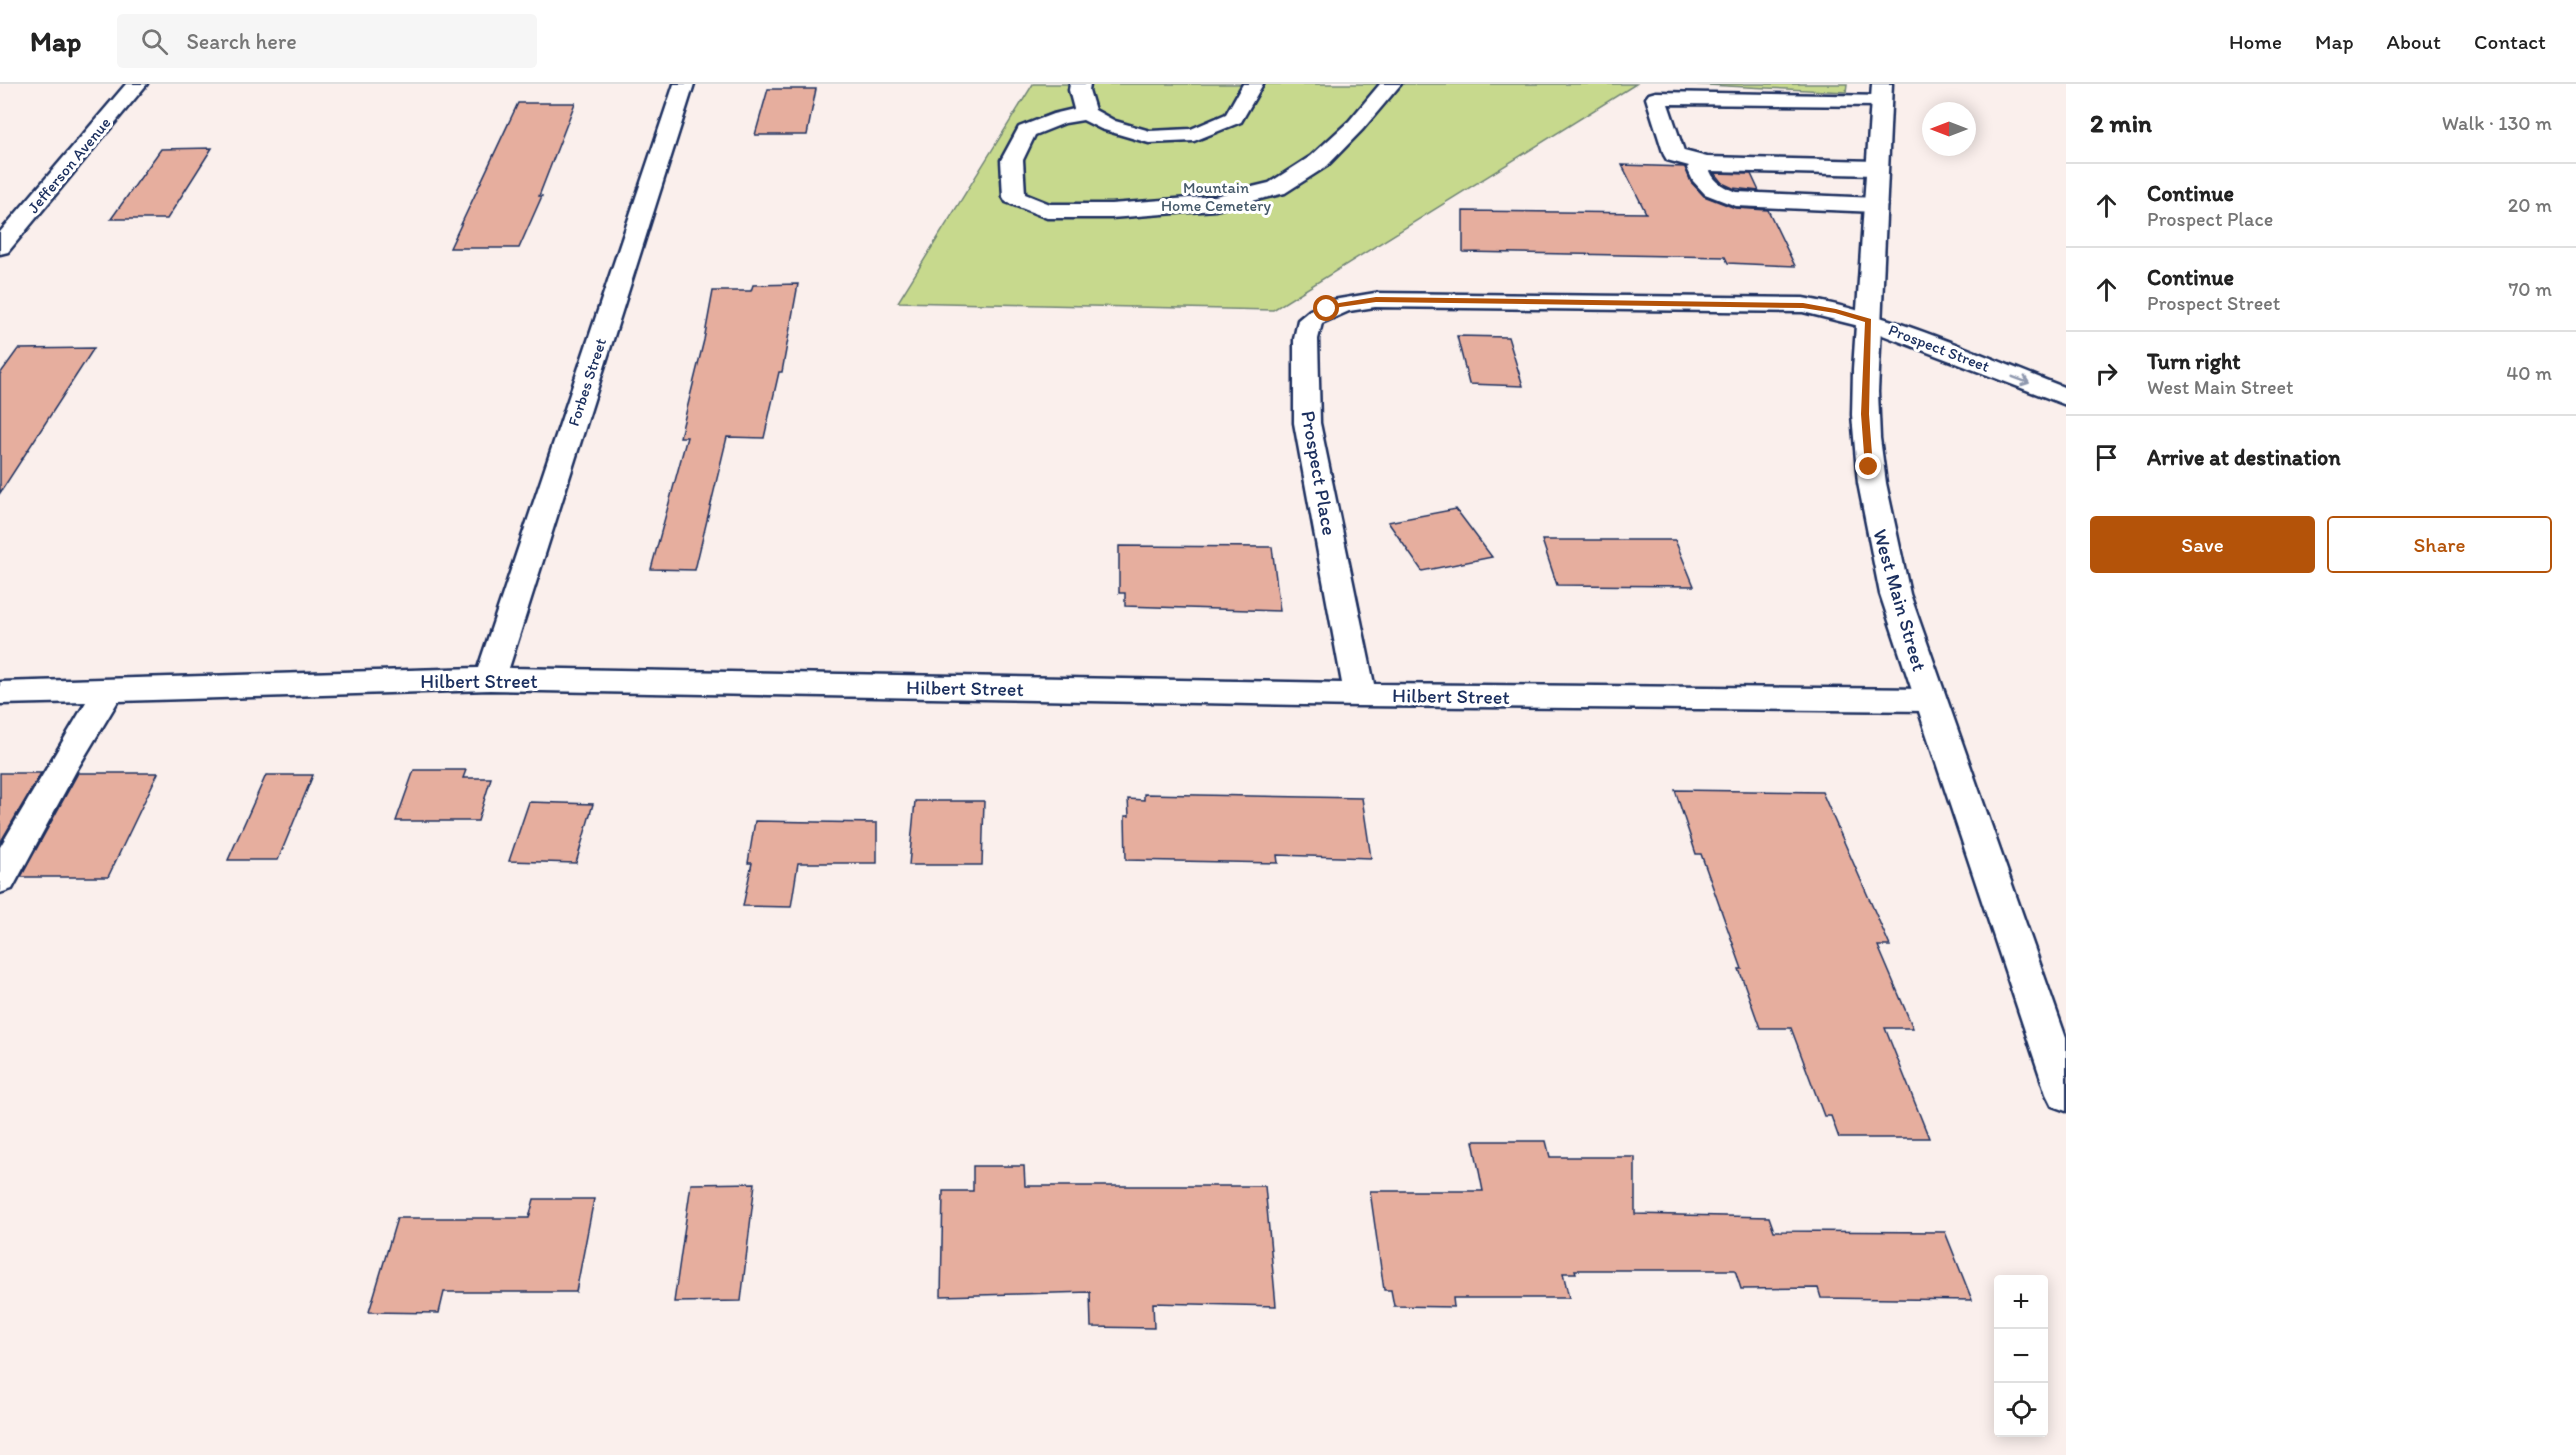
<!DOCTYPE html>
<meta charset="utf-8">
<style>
:root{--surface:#fff;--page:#f6f6f6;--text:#222;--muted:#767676;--line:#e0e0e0;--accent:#b45309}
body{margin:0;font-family:Itim,sans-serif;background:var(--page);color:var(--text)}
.controls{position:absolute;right:18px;bottom:18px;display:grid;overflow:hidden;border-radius:6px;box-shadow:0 3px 15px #0003}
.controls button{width:54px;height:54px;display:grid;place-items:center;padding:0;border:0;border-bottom:2px solid var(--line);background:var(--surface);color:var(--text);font:30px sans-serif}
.compass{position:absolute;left:1922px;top:18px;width:54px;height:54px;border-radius:50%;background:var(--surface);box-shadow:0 3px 15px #0003;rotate:270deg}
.stop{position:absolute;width:18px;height:18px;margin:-14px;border:4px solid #b45309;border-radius:50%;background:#fff}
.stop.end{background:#b45309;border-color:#fff;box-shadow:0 2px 6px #0008}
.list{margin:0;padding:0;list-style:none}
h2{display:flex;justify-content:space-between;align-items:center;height:78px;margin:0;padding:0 24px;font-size:26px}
h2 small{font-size:20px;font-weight:400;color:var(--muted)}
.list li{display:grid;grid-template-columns:39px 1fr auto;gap:18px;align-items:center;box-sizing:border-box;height:84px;padding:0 24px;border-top:2px solid var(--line)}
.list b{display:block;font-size:22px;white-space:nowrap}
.list p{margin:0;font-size:20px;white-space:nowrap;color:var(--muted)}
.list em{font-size:20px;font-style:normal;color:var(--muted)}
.actions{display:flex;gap:12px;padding:18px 24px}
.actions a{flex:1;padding:14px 0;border:2px solid var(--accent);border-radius:6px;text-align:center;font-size:21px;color:var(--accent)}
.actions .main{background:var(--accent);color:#fff}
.icon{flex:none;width:33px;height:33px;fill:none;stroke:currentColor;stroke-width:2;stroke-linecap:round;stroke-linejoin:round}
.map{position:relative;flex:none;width:2066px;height:1371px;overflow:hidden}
header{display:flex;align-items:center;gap:36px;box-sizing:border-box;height:84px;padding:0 30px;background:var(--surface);border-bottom:2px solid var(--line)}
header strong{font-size:28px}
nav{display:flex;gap:33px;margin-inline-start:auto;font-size:21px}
.search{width:420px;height:54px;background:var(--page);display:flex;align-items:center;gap:15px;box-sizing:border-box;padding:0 21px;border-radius:6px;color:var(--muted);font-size:22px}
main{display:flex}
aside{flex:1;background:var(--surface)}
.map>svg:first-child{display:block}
.green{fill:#c7d98d;stroke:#718476;stroke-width:1.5}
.building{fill:#e6ae9e;stroke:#1b2f5e;stroke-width:1.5}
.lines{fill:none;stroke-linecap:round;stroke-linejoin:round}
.minor-casing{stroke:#1b2f5e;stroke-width:5}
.major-casing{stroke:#1b2f5e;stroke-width:5}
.minor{fill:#fff;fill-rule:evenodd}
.major{fill:#fff;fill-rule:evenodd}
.oneway{stroke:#8d97ae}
.route{fill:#b45309}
.labels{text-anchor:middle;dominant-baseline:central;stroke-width:6;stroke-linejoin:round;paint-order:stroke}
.far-street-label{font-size:16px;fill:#1b2f5e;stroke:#fff}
.far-park-label{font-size:16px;fill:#465a6a;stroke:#fff}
.street-label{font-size:20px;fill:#1b2f5e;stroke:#fff}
</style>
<header>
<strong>Map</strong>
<div class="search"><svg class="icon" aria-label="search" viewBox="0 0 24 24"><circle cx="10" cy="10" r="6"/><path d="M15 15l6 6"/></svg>Search here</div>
<nav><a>Home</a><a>Map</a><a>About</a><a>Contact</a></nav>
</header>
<main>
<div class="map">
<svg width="2066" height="1371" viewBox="0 0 2066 1371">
<rect width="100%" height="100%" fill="#faefec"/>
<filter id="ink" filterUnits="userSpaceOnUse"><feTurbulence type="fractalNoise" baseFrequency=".0167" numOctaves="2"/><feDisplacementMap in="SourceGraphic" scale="12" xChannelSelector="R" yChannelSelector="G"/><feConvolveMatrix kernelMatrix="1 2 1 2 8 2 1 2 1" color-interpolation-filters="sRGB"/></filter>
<g filter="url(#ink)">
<g class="green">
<path d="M1033 0H1636L1273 226 898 218Z"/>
<path d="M1687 0H1847L1846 8Z"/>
</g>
<g class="building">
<path d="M768 5H816L807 51H755Z"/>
<path d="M518 19H575L539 112H542L519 164H450Z"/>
<path d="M212 64 167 135H111L161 65Z"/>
<path d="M1622 81 1685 83 1691 98 1704 112 1735 124 1768 126 1795 182 1728 179 1725 173 1463 168V127L1646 129Z"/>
<path d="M1714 89 1751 90 1759 107 1733 104 1722 99Z"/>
<path d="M798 200 782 288H779L764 354 727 353 695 486 651 485 687 353H680L704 256 713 207H751L753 201Z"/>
<path d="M1457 252 1508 253 1523 302 1469 300Z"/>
<path d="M94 264 0 409V290L18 265Z"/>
<path d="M1456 425 1492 473 1422 487 1388 438Z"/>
<path d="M1542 456H1675L1694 502 1557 501Z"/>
<path d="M1119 462 1272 463 1280 527 1125 522V509H1119Z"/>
<path d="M414 686H466L463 694H491L478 737H396Z"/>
<path d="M0 689H41L0 759Z"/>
<path d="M78 689H158L108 793H21Z"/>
<path d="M266 691H313L278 776H228Z"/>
<path d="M1675 706 1822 708 1890 862H1878L1913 944H1885L1929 1054H1839L1831 1032H1824L1791 944H1760L1739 885H1742L1701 770H1696Z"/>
<path d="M1144 710 1362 714 1371 774 1277 771 1278 779 1126 776 1125 732H1129L1128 715 1144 716Z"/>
<path d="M915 717H984L982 781H909Z"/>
<path d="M529 718 593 720 576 779 509 777Z"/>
<path d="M755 737 877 739V779H798L791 823 743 822 752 779H748Z"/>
<path d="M1473 1057H1546L1550 1073H1635V1130L1769 1133 1774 1147 1945 1148 1972 1216 1821 1214 1818 1204 1741 1205 1735 1186H1575L1576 1189H1563L1569 1214H1453L1454 1223 1394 1222 1391 1206H1384L1370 1107H1483Z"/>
<path d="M973 1082H1024L1025 1102H1265L1276 1222 1153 1219 1154 1244 1091 1243 1090 1208 941 1212 943 1107H973Z"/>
<path d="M755 1099 741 1217 674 1218 691 1100Z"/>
<path d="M534 1115H594L576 1208H444L439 1229 369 1228 397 1134H529Z"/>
</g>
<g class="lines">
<defs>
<g id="minor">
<path d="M126 0H147L8 168 0 170V148Z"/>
<path d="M674 0H694L509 584 1342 599 1294 339V255L1298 236 1310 226 1333 216 1375 209 1803 214C1894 230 1980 271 2066 304V321L1859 242 1803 228 1375 223 1349 227 1322 239 1318 255 1320 339 1374 600 1930 605 1941 608 1946 616 1941 624 1930 627 1360 622 490 606 118 617 76 687 12 805 0 809V763L86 618 0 620V598L478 584Z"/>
<path d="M1070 0H1090L1089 6 1095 26 1115 37 1150 47 1191 45 1226 30 1243 0H1263L1241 38 1194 57 1149 59 1101 45 1083 36 1065 39 1035 51 1023 76 1025 110 1050 120H1111L1215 112 1269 99 1311 72 1349 37 1380 0H1401L1363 45 1327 82 1285 109 1215 126 1111 134H1047L1006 118 1003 113 1001 76 1019 43 1053 30 1074 25 1069 6Z"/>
<path d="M1656 8 1887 12 1890 16 1887 20 1880 22 1668 20 1684 67 1707 73 1876 77 1884 79 1887 84 1884 89 1876 91 1710 87C1715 99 1725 104 1737 108L1876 114 1884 116 1887 121 1884 126 1876 128 1736 122 1705 110 1693 97 1687 84 1689 82 1667 76 1664 71 1646 14 1649 10Z"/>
</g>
<path id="major" d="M1872 0H1892L1878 308 1880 354 1886 399 1910 510 2066 954V1027L2052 1022 2046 1010 1880 510 1858 399 1852 331 1853 286Z"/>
</defs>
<use href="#minor" class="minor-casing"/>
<use href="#major" class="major-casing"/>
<use href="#minor" class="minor"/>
<use href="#major" class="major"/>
</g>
<defs><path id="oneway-shaft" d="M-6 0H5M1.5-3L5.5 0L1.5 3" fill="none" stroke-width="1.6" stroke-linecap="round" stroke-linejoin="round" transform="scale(1.5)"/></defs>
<use class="oneway" href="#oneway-shaft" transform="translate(2021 296) rotate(21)"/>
</g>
<path class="route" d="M1376 213 1803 219 1836 225 1871 235 1869 330 1873 383 1869 385 1865 383 1861 330 1865 238 1835 229 1803 224 1376 218 1340 223 1327 227 1323 225 1339 219Z"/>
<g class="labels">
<g class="far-street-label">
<text transform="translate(69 81) rotate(-50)">Jefferson Avenue</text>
<text transform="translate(1939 264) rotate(21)">Prospect Street</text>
<text transform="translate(587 298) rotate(-72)">Forbes Street</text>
</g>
<g class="far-park-label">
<text x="1216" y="103">Mountain<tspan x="1216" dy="18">Home Cemetery</tspan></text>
</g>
<g class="street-label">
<text transform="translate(1319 389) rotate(80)">Prospect Place</text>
<text transform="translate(1900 516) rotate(74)">West Main Street</text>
<text x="479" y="597">Hilbert Street</text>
<text transform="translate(965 604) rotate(1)">Hilbert Street</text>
<text transform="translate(1451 612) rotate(1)">Hilbert Street</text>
</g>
</g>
</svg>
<div class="controls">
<button>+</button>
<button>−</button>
<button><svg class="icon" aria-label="locate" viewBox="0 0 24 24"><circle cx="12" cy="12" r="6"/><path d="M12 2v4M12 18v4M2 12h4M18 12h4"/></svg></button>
</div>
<svg class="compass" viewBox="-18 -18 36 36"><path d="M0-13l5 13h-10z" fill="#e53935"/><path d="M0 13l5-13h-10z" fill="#767676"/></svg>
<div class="stop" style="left:1327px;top:225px"></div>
<div class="stop end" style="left:1869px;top:383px"></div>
</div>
<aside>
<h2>2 min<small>Walk · 130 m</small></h2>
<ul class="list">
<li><svg class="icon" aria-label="ahead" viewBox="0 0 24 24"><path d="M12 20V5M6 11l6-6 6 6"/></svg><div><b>Continue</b><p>Prospect Place</p></div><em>20 m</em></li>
<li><svg class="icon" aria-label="ahead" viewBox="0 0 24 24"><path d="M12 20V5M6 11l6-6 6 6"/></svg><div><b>Continue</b><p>Prospect Street</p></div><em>70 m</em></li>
<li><svg class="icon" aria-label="right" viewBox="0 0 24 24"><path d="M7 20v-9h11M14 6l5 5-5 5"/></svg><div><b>Turn right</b><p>West Main Street</p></div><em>40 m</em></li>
<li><svg class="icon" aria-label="arrive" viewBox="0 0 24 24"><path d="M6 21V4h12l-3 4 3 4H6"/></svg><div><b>Arrive at destination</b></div></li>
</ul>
<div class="actions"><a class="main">Save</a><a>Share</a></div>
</aside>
</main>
